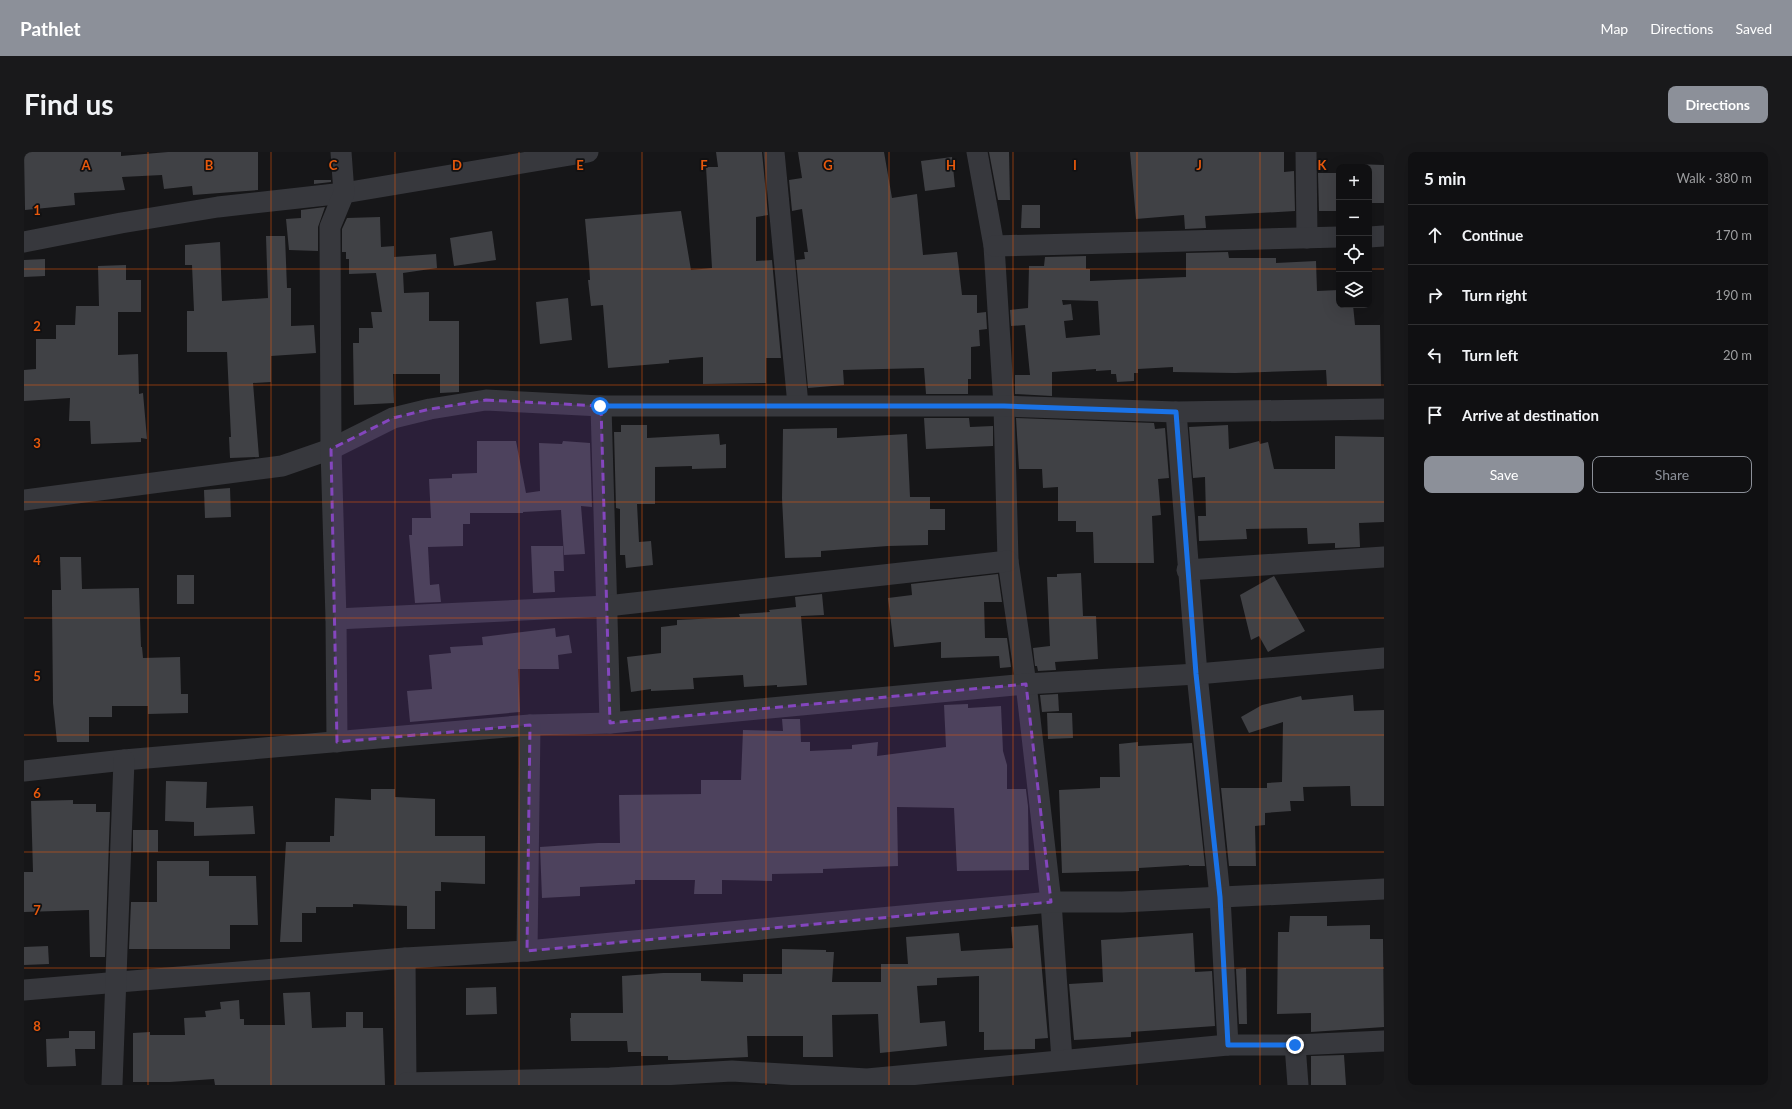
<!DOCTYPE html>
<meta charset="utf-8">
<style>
:root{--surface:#101012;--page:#19191b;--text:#f1f3f6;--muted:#9c9d9f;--line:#303032;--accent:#8c9099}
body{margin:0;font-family:Lato,sans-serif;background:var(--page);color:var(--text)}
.controls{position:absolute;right:12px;top:12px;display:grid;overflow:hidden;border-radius:8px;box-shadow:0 4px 16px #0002}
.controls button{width:36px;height:36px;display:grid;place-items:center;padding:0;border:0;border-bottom:1px solid var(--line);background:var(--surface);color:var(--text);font:20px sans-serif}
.stop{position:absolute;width:12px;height:12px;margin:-9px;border:3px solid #1a73e8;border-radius:50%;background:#fff}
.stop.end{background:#1a73e8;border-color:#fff;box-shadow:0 1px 4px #0008}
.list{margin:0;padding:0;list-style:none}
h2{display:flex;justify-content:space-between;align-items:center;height:52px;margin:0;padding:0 16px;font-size:17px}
h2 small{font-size:13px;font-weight:400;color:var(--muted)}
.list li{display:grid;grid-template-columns:26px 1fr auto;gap:12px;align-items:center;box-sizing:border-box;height:60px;padding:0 16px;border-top:1px solid var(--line)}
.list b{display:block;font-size:15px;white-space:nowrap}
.list em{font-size:13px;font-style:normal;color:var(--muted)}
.actions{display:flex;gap:8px;padding:12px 16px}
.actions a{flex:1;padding:9px 0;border:1px solid var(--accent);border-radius:8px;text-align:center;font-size:14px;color:var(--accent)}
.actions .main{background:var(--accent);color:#fff}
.icon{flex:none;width:22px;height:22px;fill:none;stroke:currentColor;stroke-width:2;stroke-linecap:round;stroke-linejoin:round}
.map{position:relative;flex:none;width:1360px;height:933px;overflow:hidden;border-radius:8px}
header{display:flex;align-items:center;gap:24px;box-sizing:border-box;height:56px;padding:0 20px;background:var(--accent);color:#fff}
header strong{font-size:19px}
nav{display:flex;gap:22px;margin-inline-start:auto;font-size:14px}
.intro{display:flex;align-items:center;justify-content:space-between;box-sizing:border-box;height:96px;padding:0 24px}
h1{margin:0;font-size:28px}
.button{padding:10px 18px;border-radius:8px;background:var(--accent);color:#fff;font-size:14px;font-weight:700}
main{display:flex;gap:24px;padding:0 24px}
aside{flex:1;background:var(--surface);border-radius:8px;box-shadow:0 4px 16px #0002}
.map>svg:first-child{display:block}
.building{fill:#404145;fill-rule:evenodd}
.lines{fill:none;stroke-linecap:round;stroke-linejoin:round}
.minor{stroke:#37383d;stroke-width:21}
.route{stroke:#1a73e8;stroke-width:5}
.marked{fill:#8446be;fill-opacity:0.2;stroke:#8446be;stroke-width:3;stroke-dasharray:8 5;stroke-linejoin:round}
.grid{fill:none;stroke:#e8590c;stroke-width:1;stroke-opacity:0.55}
.grid-label{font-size:13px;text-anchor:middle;font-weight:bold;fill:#e8590c;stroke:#111113;stroke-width:3.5;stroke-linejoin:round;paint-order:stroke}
</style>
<header>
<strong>Pathlet</strong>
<nav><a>Map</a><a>Directions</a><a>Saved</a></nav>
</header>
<div class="intro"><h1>Find us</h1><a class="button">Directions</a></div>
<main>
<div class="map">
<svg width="1360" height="933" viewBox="0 0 1360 933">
<rect width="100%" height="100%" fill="#161618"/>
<g class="building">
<path d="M0 0H97V4L144 0H234V38L169 43 168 34 140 37 138 23 98 25 101 38 50 41 51 53 1 58Z"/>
<path d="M692 0H738L744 63 732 65V109L748 108 757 206H742V231L679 232V205L645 208V211L584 216 579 153 567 154 564 128H566L565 111 561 67 657 59 667 118 688 116 682 15H694Z"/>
<path d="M774 0H860L868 46 893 42 899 103 933 100 938 143H953V161L962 160 963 177 955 178 956 194 947 195V227H944V242H902L900 216 819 218 820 233 784 236 772 108 781 107 780 100H784L778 57 768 59 765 28 778 26Z"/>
<path d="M965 0H985L986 48H974Z"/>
<path d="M1106 0H1260V20L1270 19 1271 59 1181 64 1182 76 1161 77 1160 63 1112 67Z"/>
<path d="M928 5 931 35 901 39 897 9Z"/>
<path d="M1329 12 1360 13V51H1345V58V15H1329Z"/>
<path d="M1294 21H1315V59H1295Z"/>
<path d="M290 28H307V30L290 32Z"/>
<path d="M998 53H1016V76H997Z"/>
<path d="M301 55 294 75V99L265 98 262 67 277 66V58Z"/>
<path d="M356 65 357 95 370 94V105L412 102 413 116 379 121 380 141 405 140V169H435V240L416 241V222H369L370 251 330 253 329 191H335V176H349L347 160H358L352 121 325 122V107H322V100H318V77L323 66Z"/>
<path d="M468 79 472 108 430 114 426 86Z"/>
<path d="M242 84H261L263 136H267V174L290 173 292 201 247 204V230L229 231 235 305 206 306 205 285H207L203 200H163V159H170L168 113H161V93L196 90 198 149 244 146Z"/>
<path d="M1204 100 1205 106H1252V111L1292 109 1293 139 1315 138V153H1329L1331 173H1356L1357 234H1303L1302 218 1211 221 1149 220V215L1114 217V221H1110V229L1093 230 1092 222H1087V218L1072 219V217L1028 220V244L991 242V223H1006L1001 173 987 174 986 158 1004 156 1005 114H1020L1021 105 1062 104V117H1066V129L1162 125V101ZM1038 148 1074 149 1076 183 1042 186 1040 169 1049 168 1047 152 1039 153Z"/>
<path d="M21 107V124L0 125V108Z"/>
<path d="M102 113V128H117V160H94V203L114 202 115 242 119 241 123 287 117 286V290L67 292 66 269H45L46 246 0 249V218L12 217V187H32V173H51L52 154H75L74 114Z"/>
<path d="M544 146 548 188 516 192 512 150Z"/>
<path d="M900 266H945L946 275 969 274V294L902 297Z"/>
<path d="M992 266 1130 271 1131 277 1141 276 1145 326 1134 327 1137 363 1128 364 1130 411H1070L1069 380H1052V369H1034V335L1019 336 1018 317H995Z"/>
<path d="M597 273H623V286L695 282 696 293 702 292V316L668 317V314L631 315V352H613L615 390 627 389 629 413 602 416 601 403H596V357L592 356 590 280H597Z"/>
<path d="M1204 273 1205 297 1235 289 1236 292 1244 290 1250 317H1311V284L1360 285V370L1335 371 1336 395 1311 396V391L1284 392 1283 376 1222 377 1223 387 1175 389 1174 364H1182L1181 325 1169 326 1165 275Z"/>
<path d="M813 276V286L883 282 886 345H906V357H921V378H904V393L864 394 797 399V405L761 406 758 346 759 277Z"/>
<path d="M453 289H492L502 341 516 339 515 291 538 292 539 289 566 291 568 355 557 354 561 402 540 403 537 358 499 360V361H446V372H439V394L404 395 406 433 415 432 417 450 391 451 385 383H388V366H407L405 327 428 326V322L453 321Z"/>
<path d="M206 336 207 365 181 366 180 338Z"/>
<path d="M507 394H539L540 419H530L531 440 509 441Z"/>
<path d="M36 405H57L58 437 115 436 117 495H118L119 506 156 505 157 542H164V561L124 562V554H88V565H65V590H33L29 551 28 452V438H37Z"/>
<path d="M1057 421 1059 464H1072L1074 507 1031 510 1032 518 1014 519 1013 514H1011L1009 496 1026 494 1023 425H1033V422Z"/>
<path d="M974 422 978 450H960L961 486H983L987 515 976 516 975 504 917 506V490L870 495 864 446 888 443 887 432Z"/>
<rect x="153" y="423" width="17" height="29"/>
<path d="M1250 424 1281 479 1244 500 1235 484 1227 488 1216 443Z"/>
<path d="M798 442 800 463 777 464 783 533 753 535V533L720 535 719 523 669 526 670 537 627 539V537L607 540 603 505 637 501V475L653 473V468L716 465 715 462 746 460 745 458 772 455 771 445Z"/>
<path d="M531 476 532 485 545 483 548 501 534 503 535 517H494L496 560 386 570 383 539 408 537 405 503 427 501 426 495 459 493 458 485Z"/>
<path d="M1034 542 1035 559 1018 560 1016 543Z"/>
<path d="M1329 543 1330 559 1360 558V654H1327L1326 634 1279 635 1280 649H1266L1267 659 1241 661V673L1231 674 1232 714H1205L1197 636H1243V631L1258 630 1259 570 1225 581 1217 565 1238 553 1277 544 1278 548Z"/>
<path d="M944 552V556L977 554 979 599 983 613V637H1002V638L1004 654 1005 718 933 719 930 656 873 655 874 714 799 717V721L748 722V729L698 728V742H670L671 728H611V732L556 735V744L518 746 516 695 574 691H596L595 643 677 642V628H717L719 578 759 579 758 567H776L777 590H786V599L828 597V593L854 590 853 604 922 595 920 553Z"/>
<path d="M1023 561H1048L1049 586 1024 587Z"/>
<path d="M1114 590V594L1168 591 1181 714H1165V713L1115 716V719L1038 721 1035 638 1076 636V625H1096L1095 592Z"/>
<path d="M142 629 183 630 182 656 229 654 231 682 170 684V670L141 669Z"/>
<path d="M347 637H371V645L411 647V684H461V732L417 730V739H411V777H383V754L329 752V755H292V761H278V790H256L262 690H306V684H310L311 646 347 648Z"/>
<path d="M49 648V652H72V660H86L81 805H66L65 758 0 760V720H9L7 649Z"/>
<rect x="109" y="678" width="25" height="22"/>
<path d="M133 709H185V724H232L234 773H206V797H105L107 750H133Z"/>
<path d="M1266 764H1303V774L1346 773V787H1359L1360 875 1287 880V861L1253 862 1254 780H1265Z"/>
<path d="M1014 773 1024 886 1011 887V897L960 898V880H955V824L913 826V833L893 834 896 871 921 869 923 894 856 901 854 862 808 863 809 905H779V884H723L724 905 662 908H644V904H617V900H604L603 889H547L546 866H547V861H599L598 824 639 821H677V829L719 830V822H758V797L802 798V800H810L808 830H857V812H884L882 785 935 781 937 799 989 796 987 775Z"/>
<path d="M1169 781 1171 820 1188 819 1191 874 1107 880V885L1050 888 1045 832 1079 830 1077 788Z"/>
<path d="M24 794 25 812 0 813V795Z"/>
<path d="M1222 816 1223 872H1215L1212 817Z"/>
<path d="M472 835 473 862 442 863V836Z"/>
<path d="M286 840 288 876 322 875V860H339V876H359L361 933H191L190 927 146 930H109V881L126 880V883H161L160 866 182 865 181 859 197 857 196 850 215 848 216 867H220V873H261L259 841Z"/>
<path d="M45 879H71V897H51L52 914 23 915 22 887 45 886Z"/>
<path d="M1320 903 1322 933H1287V904Z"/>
</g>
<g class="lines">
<g class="minor">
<path d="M750 0 774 253"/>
<path d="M953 0 970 94 980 254 984 409 1002 532 1027 750 1038 908"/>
<path d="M1282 0 1283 86"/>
<path d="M1345 85 1360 84"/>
<path d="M0 90 97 71 194 55 320 41 564 0"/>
<path d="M970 94 1315 85"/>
<path d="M577 254 586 571"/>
<path d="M1152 260 1173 522 1196 745 1204 893"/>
<path d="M0 348 258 314 307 297 369 266 406 257 462 248 577 254H980L1152 260 1360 257"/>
<path d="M1163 418 1360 405"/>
<path d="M312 467 583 454 984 409"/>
<path d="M313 590 312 467 307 297 306 75 320 41 317 0"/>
<path d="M0 619 100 608 506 573 586 571 1002 532 1173 522 1360 506"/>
<path d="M503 799 506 573"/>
<path d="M381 806 382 933"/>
<path d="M0 838 381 806 503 799 1027 750H1098L1360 737"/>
<path d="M1271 893 1274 933"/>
<path d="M382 931 586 926 708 919 843 927 1204 893H1271L1360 889"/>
<path d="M88 933 100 608"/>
</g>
</g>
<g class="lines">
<path class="route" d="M576 254H980L1152 260 1172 522 1196 745 1204 893H1271"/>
</g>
<path class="marked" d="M462 248 577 254 586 571 1002 532 1027 750 503 799 506 573 313 590 307 297 369 266 406 257Z"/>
<path class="grid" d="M124 0V933M247 0V933M371 0V933M495 0V933M618 0V933M742 0V933M865 0V933M989 0V933M1113 0V933M1236 0V933M0 117H1315M1345 117H1360M0 233H1360M0 350H1360M0 466H1360M0 583H1360M0 700H1360M0 816H1360"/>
<g class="grid-label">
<text x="62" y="18">A</text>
<text x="185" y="18">B</text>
<text x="309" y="18">C</text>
<text x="433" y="18">D</text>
<text x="556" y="18">E</text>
<text x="680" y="18">F</text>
<text x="804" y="18">G</text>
<text x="927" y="18">H</text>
<text x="1051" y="18">I</text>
<text x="1175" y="18">J</text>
<text x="1298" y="18">K</text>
<text x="13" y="63">1</text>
<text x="13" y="179">2</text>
<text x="13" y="296">3</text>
<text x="13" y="413">4</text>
<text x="13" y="529">5</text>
<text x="13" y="646">6</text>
<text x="13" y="763">7</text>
<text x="13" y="879">8</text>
</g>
</svg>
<div class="controls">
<button>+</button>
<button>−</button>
<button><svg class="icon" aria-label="locate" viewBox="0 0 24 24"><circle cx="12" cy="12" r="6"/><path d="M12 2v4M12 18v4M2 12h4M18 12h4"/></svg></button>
<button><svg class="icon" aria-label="layers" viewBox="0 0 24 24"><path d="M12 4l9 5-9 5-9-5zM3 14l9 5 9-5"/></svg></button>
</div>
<div class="stop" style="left:576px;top:254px"></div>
<div class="stop end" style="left:1271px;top:893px"></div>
</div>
<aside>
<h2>5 min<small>Walk · 380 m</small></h2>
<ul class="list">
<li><svg class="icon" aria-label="ahead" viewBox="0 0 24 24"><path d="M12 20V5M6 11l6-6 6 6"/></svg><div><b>Continue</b></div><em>170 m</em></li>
<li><svg class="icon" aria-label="right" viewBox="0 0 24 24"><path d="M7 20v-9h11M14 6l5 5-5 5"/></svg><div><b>Turn right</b></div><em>190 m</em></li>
<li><svg class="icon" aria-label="left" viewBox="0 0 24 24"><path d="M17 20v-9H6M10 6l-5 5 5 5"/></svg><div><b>Turn left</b></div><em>20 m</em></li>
<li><svg class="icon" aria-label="arrive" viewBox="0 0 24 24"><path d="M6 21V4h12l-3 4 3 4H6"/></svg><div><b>Arrive at destination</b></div></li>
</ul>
<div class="actions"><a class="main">Save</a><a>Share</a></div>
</aside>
</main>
